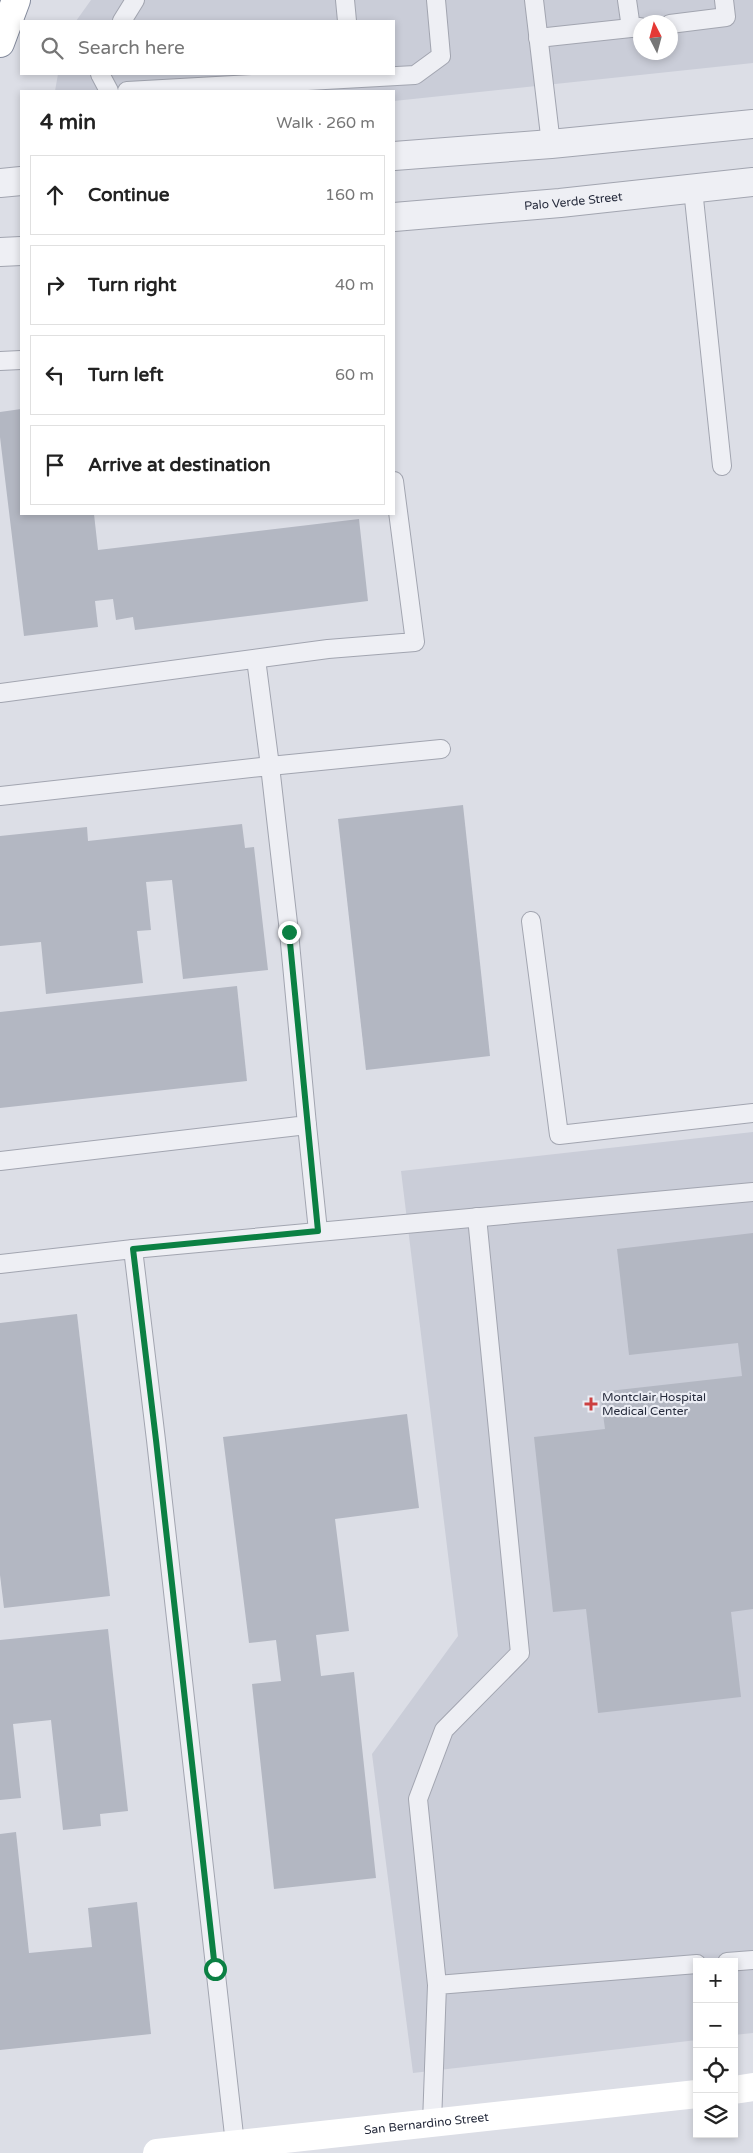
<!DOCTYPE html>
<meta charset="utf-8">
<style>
:root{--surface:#fff;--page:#f6f6f6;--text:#222;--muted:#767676;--line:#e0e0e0}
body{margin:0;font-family:"Varela Round",sans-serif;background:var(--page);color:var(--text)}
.controls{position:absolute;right:15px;bottom:15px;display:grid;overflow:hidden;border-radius:0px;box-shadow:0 2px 8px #0003}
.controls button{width:45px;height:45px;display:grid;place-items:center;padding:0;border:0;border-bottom:1px solid var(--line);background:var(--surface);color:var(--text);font:25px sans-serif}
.compass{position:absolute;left:633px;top:15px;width:45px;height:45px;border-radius:50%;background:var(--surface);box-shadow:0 2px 8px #0003;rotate:354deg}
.stop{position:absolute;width:15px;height:15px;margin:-11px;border:4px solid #0b8043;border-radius:50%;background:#fff}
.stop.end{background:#0b8043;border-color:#fff;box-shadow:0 1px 5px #0008}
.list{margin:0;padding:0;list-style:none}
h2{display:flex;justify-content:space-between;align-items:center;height:65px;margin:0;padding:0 20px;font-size:21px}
h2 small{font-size:16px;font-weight:400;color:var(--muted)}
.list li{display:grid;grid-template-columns:32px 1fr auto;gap:15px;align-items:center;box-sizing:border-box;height:80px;margin:0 10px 10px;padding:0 10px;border:1px solid var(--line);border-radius:0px}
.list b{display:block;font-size:19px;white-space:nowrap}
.list em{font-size:16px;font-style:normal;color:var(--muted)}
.icon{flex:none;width:28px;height:28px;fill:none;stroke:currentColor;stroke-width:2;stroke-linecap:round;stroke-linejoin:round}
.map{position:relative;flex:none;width:753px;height:2153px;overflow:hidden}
.search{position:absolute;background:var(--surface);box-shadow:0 2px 8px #0003;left:20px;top:20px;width:375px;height:55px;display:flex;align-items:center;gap:12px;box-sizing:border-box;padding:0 18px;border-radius:0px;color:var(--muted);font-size:19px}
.panel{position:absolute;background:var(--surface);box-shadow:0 2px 8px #0003;left:20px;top:90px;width:375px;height:425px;border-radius:0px}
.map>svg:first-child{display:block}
.built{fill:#cacdd8;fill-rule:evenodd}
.building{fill:#b3b7c2}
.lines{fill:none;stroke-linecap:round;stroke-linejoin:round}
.service-casing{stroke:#a2a5b0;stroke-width:20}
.tertiary-casing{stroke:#a2a5b0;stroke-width:30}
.motorway-casing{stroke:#838a9c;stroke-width:30}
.service{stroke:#eeeff4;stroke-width:18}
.tertiary{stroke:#eeeff4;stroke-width:28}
.secondary{stroke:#fff;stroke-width:28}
.motorway{stroke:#fff;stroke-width:28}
.route{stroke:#0b8043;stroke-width:6}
.poi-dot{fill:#cc4041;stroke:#ebedf4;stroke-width:2}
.labels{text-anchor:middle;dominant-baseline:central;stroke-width:4.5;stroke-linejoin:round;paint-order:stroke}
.street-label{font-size:12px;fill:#262b3c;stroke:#ebedf4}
.poi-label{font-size:12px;fill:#262b3c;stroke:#ebedf4;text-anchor:start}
</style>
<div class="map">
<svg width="753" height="2153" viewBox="0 0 753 2153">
<rect width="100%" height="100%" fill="#dcdee6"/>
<g class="built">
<path d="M91 0H753V63L394 101V91H55L58 74H394V21H76ZM640 22H670V52H640Z"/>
<path d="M753 1132V2033L734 2035V1962H697V2040L413 2073 372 1754 458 1636 401 1171Z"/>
</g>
<g class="building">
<path d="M21 409V514H94L98 550 359 519 368 601 135 630 133 617 116 620 113 599 95 601 98 627 24 636 0 437V412Z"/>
<path d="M463 805 490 1056 366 1070 338 819Z"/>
<path d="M242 824 245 848 254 847 268 970 183 979 172 880 146 882 151 930 137 931 143 983 46 994 41 942 0 946V836L87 827 88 841Z"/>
<path d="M237 986 247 1081 0 1108V1012Z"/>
<path d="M753 1233V1609L731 1612 741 1697 598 1713 586 1609 553 1612 534 1437 605 1429 600 1392 742 1376 738 1343 629 1355 617 1249Z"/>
<path d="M77 1314 110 1596 4 1608 0 1575V1323Z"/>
<path d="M407 1414 419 1508 335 1519 349 1631 316 1635 321 1676 354 1672 376 1878 274 1889 252 1684 281 1681 276 1640 249 1643 223 1437Z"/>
<path d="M108 1629 128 1811 100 1814 101 1826 63 1830 51 1720 13 1724 21 1798 0 1800V1640Z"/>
<path d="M16 1832 29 1953 92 1947 88 1908 137 1902 151 2034 0 2050V1834Z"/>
</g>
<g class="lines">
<defs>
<g id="service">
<path d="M345 0 347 21"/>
<path d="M534 0 551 144"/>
<path d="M627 0 631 28"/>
<path d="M122 21 135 0"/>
<path d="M670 24 726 17 724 0"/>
<path d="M538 38 640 27"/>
<path d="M100 74 109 91"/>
<path d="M127 91 415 75 441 56 436 0"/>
<path d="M693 189 722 466"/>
<path d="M0 361 21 360"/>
<path d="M256 659 270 766 441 749"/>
<path d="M0 693 328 649 415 642 394 481"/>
<path d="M0 796 270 766 289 932 307 1125 0 1161"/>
<path d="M531 921 559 1135 753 1113"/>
<path d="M307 1125 318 1231"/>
<path d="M133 1249 753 1192"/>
<path d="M0 1264 133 1249 156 1440 235 2144"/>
<path d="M727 1962 753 1960"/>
<path d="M437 1985 418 1799 444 1730 520 1653 477 1217"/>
<path d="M432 2123 437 1985 697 1964"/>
</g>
<g id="tertiary">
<path d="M394 156 551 144 753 124"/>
<path d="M0 183 21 181"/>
<path id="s1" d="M394 217 560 203 753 182"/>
<path d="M0 252 21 251"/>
</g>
<path id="motorway" d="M0 43 16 0"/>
</defs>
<use href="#service" class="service-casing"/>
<use href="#tertiary" class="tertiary-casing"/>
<use href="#motorway" class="motorway-casing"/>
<use href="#service" class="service"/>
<use href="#tertiary" class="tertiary"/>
<g class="secondary">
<path d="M734 2090 753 2087"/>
<path id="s2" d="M157 2153 697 2094"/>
</g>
<use href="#motorway" class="motorway"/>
</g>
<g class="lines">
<path class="route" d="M215 1969 156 1440 133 1249 318 1231 289 932"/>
</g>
<path class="poi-dot" d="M588.5 1396.5h5v5h5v5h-5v5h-5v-5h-5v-5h5z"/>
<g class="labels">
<g class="street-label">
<text stroke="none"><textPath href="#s1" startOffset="180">Palo Verde Street</textPath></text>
<text stroke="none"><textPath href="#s2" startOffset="271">San Bernardino Street</textPath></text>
</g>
<g class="poi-label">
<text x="602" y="1397">Montclair Hospital<tspan x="602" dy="14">Medical Center</tspan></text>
</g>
</g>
</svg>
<div class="controls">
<button>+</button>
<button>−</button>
<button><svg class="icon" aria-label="locate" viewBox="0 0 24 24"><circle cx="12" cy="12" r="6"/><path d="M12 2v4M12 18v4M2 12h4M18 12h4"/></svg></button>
<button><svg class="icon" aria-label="layers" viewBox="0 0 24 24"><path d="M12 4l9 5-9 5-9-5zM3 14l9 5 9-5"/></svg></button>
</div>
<svg class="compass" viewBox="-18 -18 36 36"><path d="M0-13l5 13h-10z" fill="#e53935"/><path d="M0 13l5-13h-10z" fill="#767676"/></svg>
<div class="stop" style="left:215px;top:1969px"></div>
<div class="stop end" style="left:289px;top:932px"></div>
<div class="search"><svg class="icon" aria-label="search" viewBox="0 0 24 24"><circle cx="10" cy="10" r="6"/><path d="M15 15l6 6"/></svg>Search here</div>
<section class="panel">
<h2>4 min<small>Walk · 260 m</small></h2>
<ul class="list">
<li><svg class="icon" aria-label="ahead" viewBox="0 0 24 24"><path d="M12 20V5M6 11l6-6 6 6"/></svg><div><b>Continue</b></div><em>160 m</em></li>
<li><svg class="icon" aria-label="right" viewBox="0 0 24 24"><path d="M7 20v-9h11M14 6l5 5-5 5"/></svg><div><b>Turn right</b></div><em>40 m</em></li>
<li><svg class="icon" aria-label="left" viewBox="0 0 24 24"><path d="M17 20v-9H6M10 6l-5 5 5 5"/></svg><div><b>Turn left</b></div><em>60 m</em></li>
<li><svg class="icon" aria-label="arrive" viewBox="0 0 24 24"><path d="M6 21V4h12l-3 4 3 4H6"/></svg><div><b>Arrive at destination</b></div></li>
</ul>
</section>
</div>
